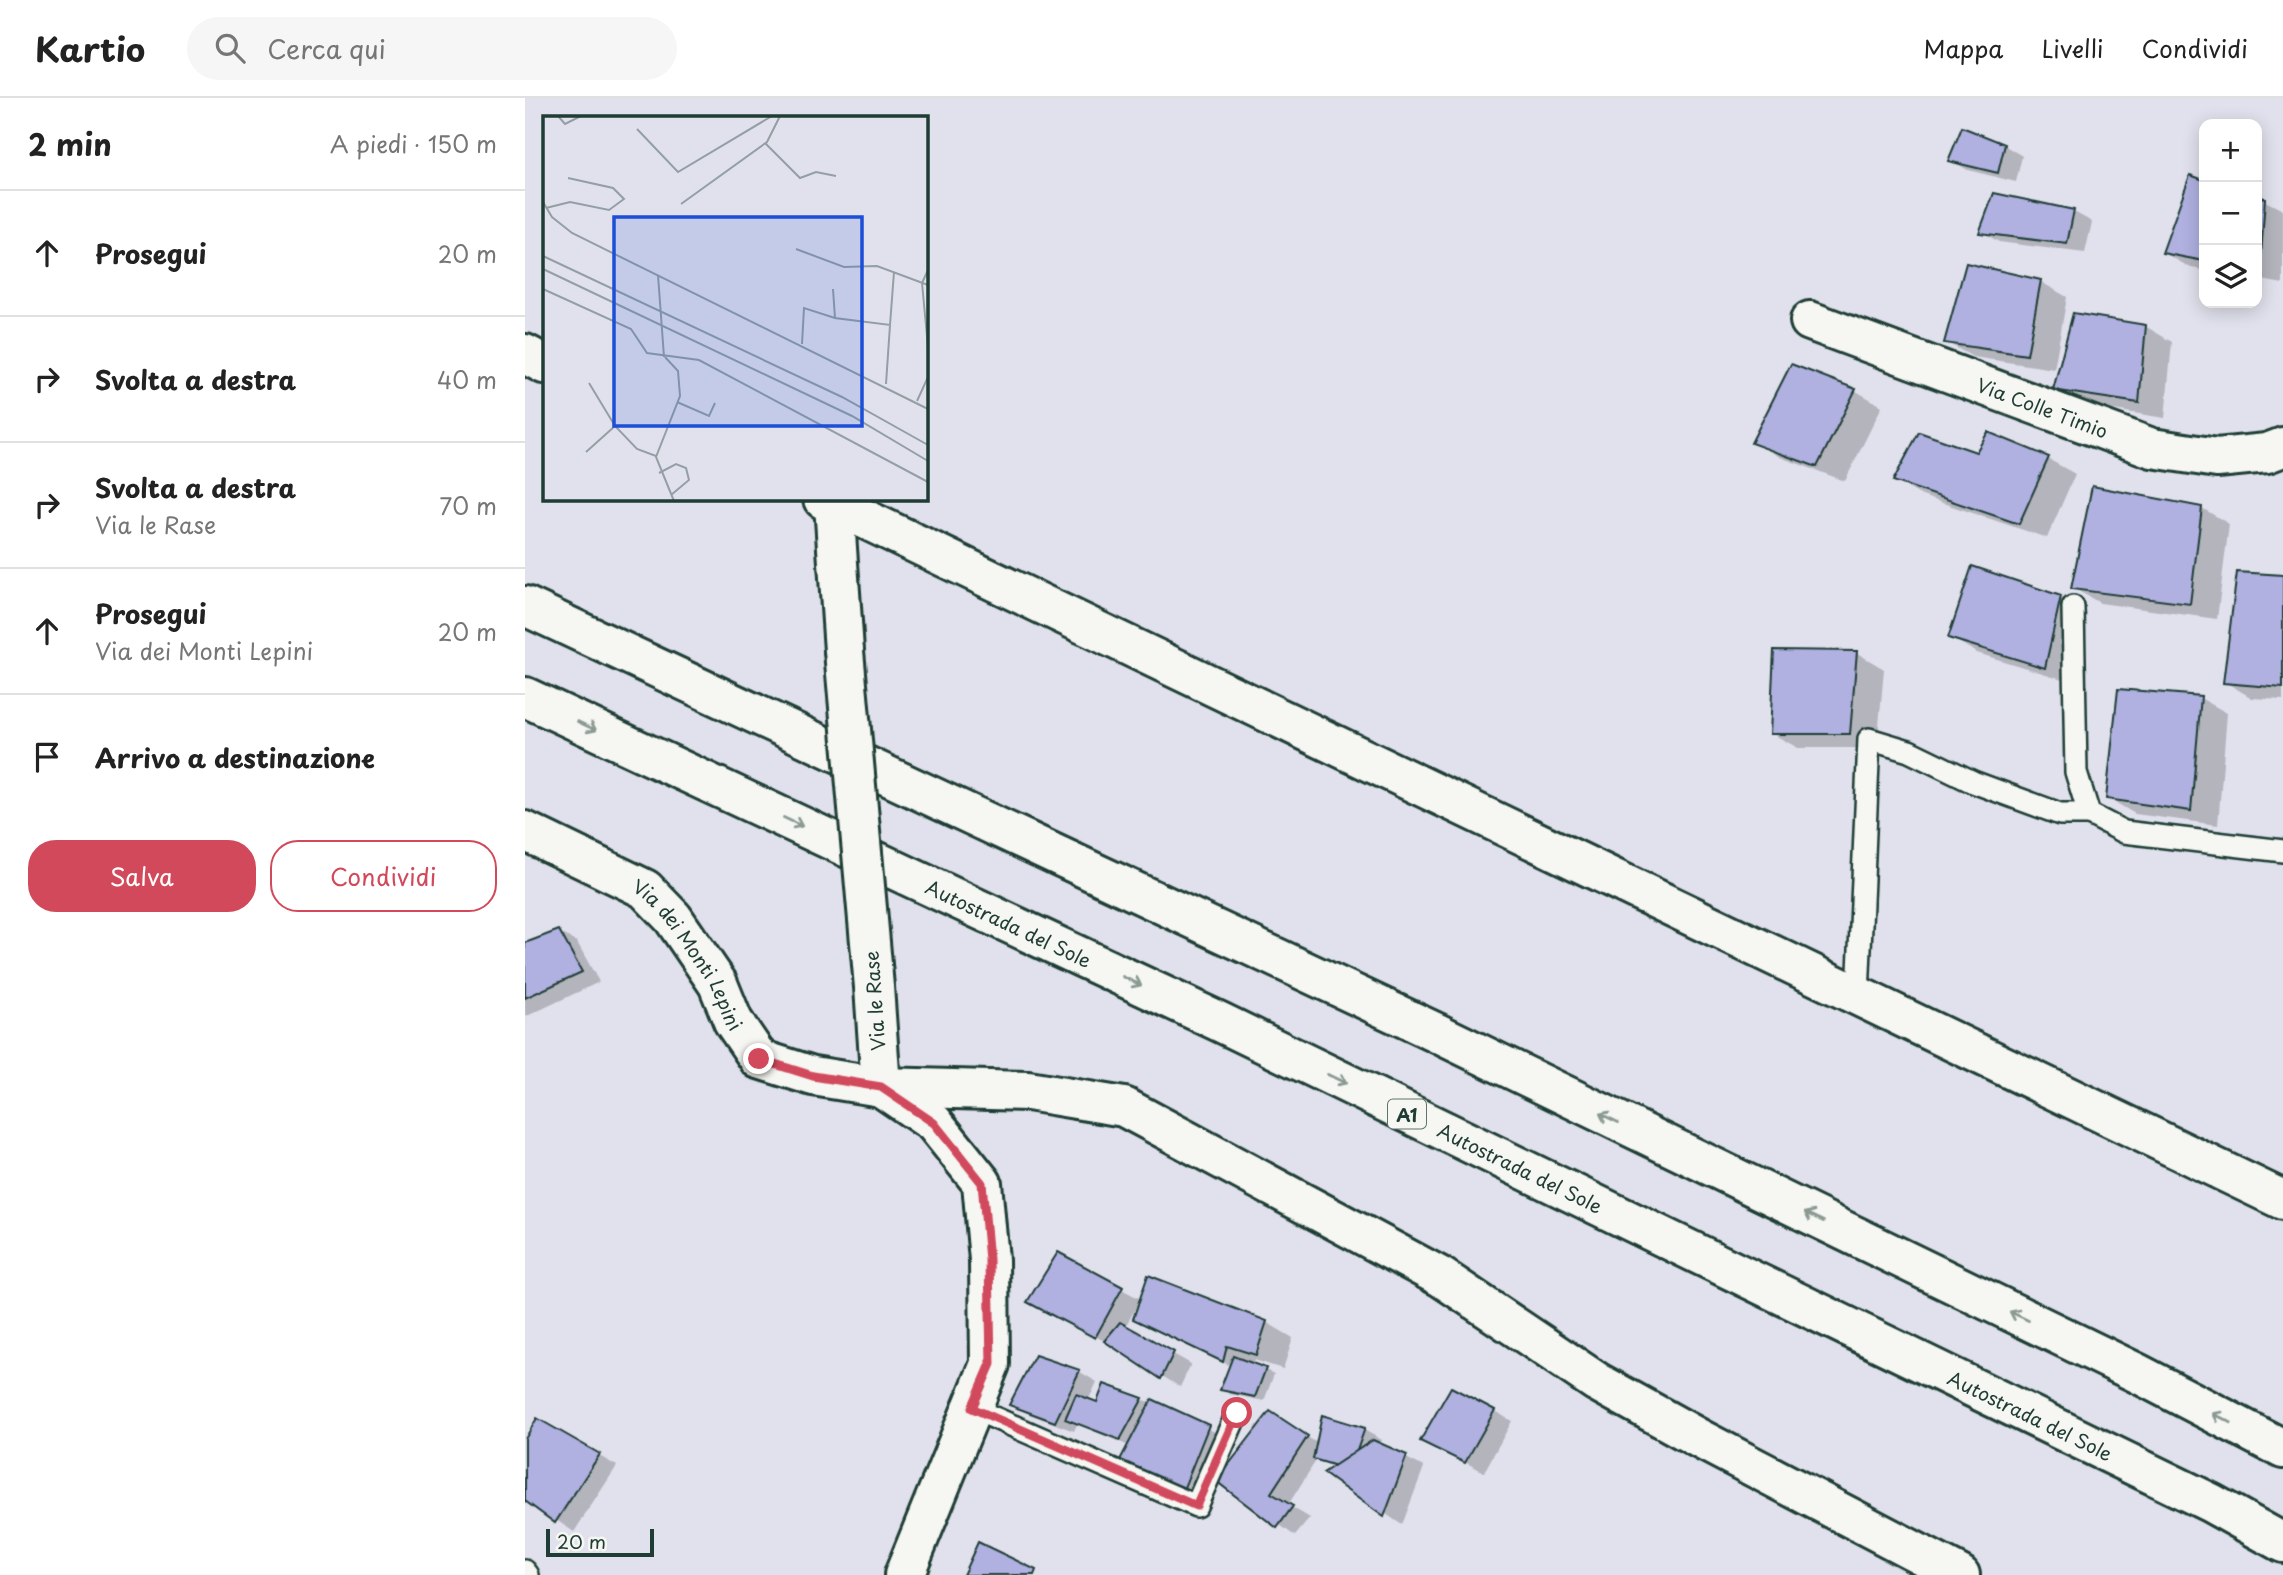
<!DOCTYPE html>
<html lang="it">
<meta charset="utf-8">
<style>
:root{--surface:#fff;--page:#f6f6f6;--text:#222;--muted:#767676;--line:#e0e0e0;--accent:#d1495b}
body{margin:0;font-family:"Playpen Sans",sans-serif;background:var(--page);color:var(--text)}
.controls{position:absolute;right:21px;top:21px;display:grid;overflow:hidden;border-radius:14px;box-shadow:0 4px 18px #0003}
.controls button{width:63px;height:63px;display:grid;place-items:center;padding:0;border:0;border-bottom:2px solid var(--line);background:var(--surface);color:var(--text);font:35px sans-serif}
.scale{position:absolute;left:21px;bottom:18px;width:108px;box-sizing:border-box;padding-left:7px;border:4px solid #1f3d34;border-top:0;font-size:19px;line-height:24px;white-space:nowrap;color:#1f3d34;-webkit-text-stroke:5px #f6f6f2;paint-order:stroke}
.stop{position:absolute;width:21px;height:21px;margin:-16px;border:5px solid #d1495b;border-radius:50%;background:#fff}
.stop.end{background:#d1495b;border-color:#fff;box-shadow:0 2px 7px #0008}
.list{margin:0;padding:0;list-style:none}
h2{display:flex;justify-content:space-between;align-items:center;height:91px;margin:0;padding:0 28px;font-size:30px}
h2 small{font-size:23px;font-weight:400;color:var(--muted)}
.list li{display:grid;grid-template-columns:46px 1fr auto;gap:21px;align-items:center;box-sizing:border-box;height:126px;padding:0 28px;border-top:2px solid var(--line)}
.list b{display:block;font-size:26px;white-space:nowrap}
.list p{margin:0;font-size:23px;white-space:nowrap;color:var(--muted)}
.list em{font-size:23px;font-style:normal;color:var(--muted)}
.actions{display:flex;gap:14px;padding:21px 28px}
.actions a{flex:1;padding:16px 0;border:2px solid var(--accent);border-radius:28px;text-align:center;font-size:24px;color:var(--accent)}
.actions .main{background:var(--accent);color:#fff}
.icon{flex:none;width:38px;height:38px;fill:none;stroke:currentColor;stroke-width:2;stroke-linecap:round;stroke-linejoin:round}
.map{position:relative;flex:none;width:1758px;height:1477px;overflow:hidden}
header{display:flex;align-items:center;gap:42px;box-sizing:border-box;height:98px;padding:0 35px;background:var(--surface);border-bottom:2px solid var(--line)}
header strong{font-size:33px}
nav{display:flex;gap:38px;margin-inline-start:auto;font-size:24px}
.search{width:490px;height:63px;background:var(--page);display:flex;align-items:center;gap:18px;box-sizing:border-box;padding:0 24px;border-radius:38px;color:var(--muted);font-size:26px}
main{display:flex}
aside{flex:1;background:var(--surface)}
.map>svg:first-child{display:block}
.shadow{fill:#0003}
.building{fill:#b0b0e1;stroke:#1f3d34;stroke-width:2}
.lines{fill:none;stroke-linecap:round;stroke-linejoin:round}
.service-casing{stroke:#1f3d34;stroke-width:26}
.minor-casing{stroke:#1f3d34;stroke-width:44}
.motorway-casing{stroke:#1f3d34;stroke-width:44}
.service{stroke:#f6f6f2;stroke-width:21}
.minor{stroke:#f6f6f2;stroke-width:38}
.motorway{stroke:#f6f6f2;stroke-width:38}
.minor-bridge-casing{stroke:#1f3d34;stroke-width:44;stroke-linecap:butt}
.minor-bridge{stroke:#f6f6f2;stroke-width:38}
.oneway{stroke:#8a9a93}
.route{stroke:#d1495b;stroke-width:9}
.labels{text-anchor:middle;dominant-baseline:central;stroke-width:5;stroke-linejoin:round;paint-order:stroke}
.shield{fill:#f6f6f2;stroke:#60746d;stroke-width:2}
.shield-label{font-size:18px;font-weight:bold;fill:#1f3d34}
.street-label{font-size:19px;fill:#1f3d34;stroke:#f6f6f2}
.inset-road{fill:none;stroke:#939fa3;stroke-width:2}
.view{fill:#1d4ed8;fill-opacity:0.15;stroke:#1d4ed8;stroke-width:3.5}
.inset-edge{fill:none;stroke:#1f3d34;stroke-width:3.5}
</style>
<header>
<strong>Kartio</strong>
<div class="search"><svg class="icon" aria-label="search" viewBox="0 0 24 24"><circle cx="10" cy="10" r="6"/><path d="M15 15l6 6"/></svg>Cerca qui</div>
<nav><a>Mappa</a><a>Livelli</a><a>Condividi</a></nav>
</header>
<main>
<aside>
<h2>2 min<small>A piedi · 150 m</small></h2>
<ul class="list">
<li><svg class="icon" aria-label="ahead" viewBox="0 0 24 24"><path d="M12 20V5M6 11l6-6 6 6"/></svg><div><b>Prosegui</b></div><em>20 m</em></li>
<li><svg class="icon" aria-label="right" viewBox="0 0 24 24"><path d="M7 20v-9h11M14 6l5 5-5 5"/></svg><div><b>Svolta a destra</b></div><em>40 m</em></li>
<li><svg class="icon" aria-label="right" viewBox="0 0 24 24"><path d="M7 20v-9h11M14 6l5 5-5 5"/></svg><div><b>Svolta a destra</b><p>Via le Rase</p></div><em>70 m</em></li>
<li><svg class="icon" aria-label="ahead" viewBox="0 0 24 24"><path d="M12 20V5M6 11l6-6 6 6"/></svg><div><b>Prosegui</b><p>Via dei Monti Lepini</p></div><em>20 m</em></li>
<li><svg class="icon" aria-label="arrive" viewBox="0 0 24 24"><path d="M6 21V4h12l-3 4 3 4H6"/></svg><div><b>Arrivo a destinazione</b></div></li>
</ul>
<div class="actions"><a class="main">Salva</a><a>Condividi</a></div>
</aside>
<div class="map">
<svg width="1758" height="1477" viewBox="0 0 1758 1477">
<rect width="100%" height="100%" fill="#e1e1ed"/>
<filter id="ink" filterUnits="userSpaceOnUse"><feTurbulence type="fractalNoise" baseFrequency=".0143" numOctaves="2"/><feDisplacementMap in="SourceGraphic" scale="14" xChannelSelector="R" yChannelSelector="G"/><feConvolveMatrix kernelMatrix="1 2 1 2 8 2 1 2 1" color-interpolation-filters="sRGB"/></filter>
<g filter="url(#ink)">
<g class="shadow">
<path d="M1479 47 1497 58 1491 84 1443 72 1425 62Z"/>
<path d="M1666 79 1679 83V172L1666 170 1639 155Z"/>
<path d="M1470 97 1549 114 1567 124 1560 155 1474 144 1457 134Z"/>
<path d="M1732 99 1758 112V186L1732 181Z"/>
<path d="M1516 184 1542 199 1529 271 1448 259 1421 244Z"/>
<path d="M1620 228 1647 244 1640 320 1557 307 1530 291Z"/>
<path d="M1266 268 1331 293 1357 308 1320 383 1255 359 1229 344Z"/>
<path d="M1452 357 1523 361 1550 376 1522 440 1397 398 1370 383Z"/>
<path d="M1677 410 1704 426 1692 521 1575 505 1548 490Z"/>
<path d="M1714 475 1758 479V602L1727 600 1700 584Z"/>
<path d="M1535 499 1562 515 1547 584 1452 555 1425 539Z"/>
<path d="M1332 555 1359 571 1352 650H1273L1246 635Z"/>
<path d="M1675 600 1702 615 1693 727 1610 716 1583 700Z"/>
<path d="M34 834 52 844 74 884 0 919V847Z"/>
<path d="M533 1157 617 1202 741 1224 768 1240 758 1271 729 1262 728 1267 749 1276 739 1303 705 1296 697 1291 706 1268 610 1221 614 1204 600 1229 666 1266 655 1289 589 1248 522 1213Z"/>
<path d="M511 1259 555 1274 572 1284 563 1303 573 1307 617 1301 701 1339 676 1401 615 1371 604 1348 552 1326 549 1333 504 1316 486 1306Z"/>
<path d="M969 1313 987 1323 959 1374 897 1342Z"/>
<path d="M12 1323 92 1368 49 1434 0 1401V1345Z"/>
<path d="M763 1326 793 1346 839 1332 857 1342 855 1347 899 1369 877 1427 801 1375 809 1370 792 1361 763 1407 785 1420 770 1438 694 1383Z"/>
</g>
<g class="building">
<path d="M1437 29 1480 46 1473 75 1423 63Z"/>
<path d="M1665 77 1679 82V163L1637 155Z"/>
<path d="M1469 95 1549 112 1542 146 1454 135Z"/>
<path d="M1732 98 1740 100 1735 172H1732Z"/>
<path d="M1441 165 1516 182 1502 257 1419 245Z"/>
<path d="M1548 215 1621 227 1614 305 1528 292Z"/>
<path d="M1266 266 1331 291 1292 369 1226 345Z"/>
<path d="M1394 334 1451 354 1463 334 1524 359 1494 426 1368 383Z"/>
<path d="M1567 388 1677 409 1665 506 1546 491Z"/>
<path d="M1447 468 1536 498 1520 570 1423 540Z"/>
<path d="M1712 474 1758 477V590L1698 585Z"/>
<path d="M1249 552 1332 553 1325 636H1245Z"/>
<path d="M1593 591 1676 598 1666 713 1581 701Z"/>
<path d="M34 832 57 874 0 900V845Z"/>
<path d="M533 1154 598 1189 570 1240 502 1204Z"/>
<path d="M623 1177 742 1223 731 1257 702 1248 698 1264 608 1221Z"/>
<path d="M595 1224 649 1254 636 1281 579 1243Z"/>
<path d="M510 1257 555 1272 530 1324 484 1307Z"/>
<path d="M708 1258 741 1270 730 1299 695 1292Z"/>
<path d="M579 1286 618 1300 595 1342 540 1321 551 1296 572 1304Z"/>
<path d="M926 1289 970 1312 940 1365 895 1343Z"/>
<path d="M627 1301 684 1327 658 1392 595 1362Z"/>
<path d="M745 1313 783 1338 746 1395 768 1408 752 1430 691 1383Z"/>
<path d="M797 1317 840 1330 825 1372 788 1361Z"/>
<path d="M12 1320 75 1356 30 1425 0 1403V1341Z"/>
<path d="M848 1342 882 1357 859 1419 798 1375Z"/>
<path d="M453 1444 511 1472 509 1477H438Z"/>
</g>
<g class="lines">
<defs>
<g id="service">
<path d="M1548 509 1551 674 1564 716 1599 734 1758 753"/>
<path d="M1333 898 1344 641 1384 653 1448 684 1535 716H1564"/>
<path d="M447 1310 671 1408 712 1315"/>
<path d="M0 1473 3 1477"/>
</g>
<g id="minor">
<path id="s1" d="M1285 223 1627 350 1692 360 1742 355 1758 349"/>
<path d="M0 256 19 266"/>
<path d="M298 401 1758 1102"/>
<path d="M309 406 319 553"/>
<path id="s2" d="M0 733 120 791 148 820 193 886 208 923 234 961 288 978 356 989 503 993 599 1009 916 1179 1072 1284 1175 1341 1435 1477"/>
<path d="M349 889 356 989"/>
<path d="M356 989 409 1025 457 1085 464 1162 465 1266 379 1477"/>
</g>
<g id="motorway">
<path d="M0 508 912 935 1612 1275 1758 1351"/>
<path id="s3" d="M0 599 695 924 1686 1405 1758 1445"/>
</g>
</defs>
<use href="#service" class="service-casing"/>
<use href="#minor" class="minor-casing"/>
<use href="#motorway" class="motorway-casing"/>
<use href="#service" class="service"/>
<use href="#minor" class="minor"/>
<use href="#motorway" class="motorway"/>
<defs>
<path id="minor-bridge" d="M319 553 349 889"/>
</defs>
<use href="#minor-bridge" class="minor-bridge-casing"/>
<use href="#minor-bridge" class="minor-bridge"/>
</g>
<defs><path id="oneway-shaft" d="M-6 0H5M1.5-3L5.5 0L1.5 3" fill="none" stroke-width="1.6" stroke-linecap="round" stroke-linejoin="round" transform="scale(1.75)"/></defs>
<g class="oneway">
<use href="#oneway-shaft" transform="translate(62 628) rotate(25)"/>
<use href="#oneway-shaft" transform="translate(268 724) rotate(25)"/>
<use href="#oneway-shaft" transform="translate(607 883) rotate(25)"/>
<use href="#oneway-shaft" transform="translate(812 981) rotate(26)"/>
<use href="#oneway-shaft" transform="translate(1084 1020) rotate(-154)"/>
<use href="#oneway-shaft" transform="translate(1289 1119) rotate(-154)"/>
<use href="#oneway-shaft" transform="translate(1494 1218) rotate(-154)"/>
<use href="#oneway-shaft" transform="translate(1697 1320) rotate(-153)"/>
</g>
</g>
<g class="lines" filter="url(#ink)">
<path class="route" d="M234 961 288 978 356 989 409 1025 457 1085 464 1162 466 1266 447 1310 671 1408 712 1315"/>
</g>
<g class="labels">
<rect class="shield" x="863" y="1001.5" width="38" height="29" rx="5"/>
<g class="shield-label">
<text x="882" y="1016">A1</text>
</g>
<g class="street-label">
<text stroke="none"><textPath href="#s1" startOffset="248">Via Colle Timio</textPath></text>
<text stroke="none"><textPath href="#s3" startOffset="534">Autostrada del Sole</textPath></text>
<text stroke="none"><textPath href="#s2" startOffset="212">Via dei Monti Lepini</textPath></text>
<text transform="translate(349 903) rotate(-94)">Via le Rase</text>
<text stroke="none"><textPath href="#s3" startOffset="1101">Autostrada del Sole</textPath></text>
<text stroke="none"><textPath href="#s3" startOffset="1668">Autostrada del Sole</textPath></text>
</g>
</g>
<g transform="translate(18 18)">
<rect width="385" height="385" fill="#e1e1ed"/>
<path class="inset-road" d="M15 0 22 8 38 0M94 13 135 56 229 0M222 27 257 62 273 56 293 60M0 86 9 101 29 117 385 293M138 88 224 26 237 0M3 92 27 86 66 94 81 83 70 72 25 62M253 133 301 151 334 150 385 169M0 140 299 281 385 329M0 153 309 300 385 345M385 154 379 167 385 231M115 159 121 241M0 173 88 213 104 237 156 244 385 366M290 173 292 202 347 209 351 156M259 228 261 192 292 202M122 241 135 255 137 280 113 341 131 385M46 267 72 310 94 333 113 340M343 268 347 209M374 285 385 261M134 286 166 300 172 287M43 336 72 310M116 357 133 348 143 352 146 364 128 379"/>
<path class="view" d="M71 101H319V310H71Z"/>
<rect width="385" height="385" class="inset-edge"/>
</g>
</svg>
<div class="controls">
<button>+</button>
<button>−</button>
<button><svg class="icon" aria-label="layers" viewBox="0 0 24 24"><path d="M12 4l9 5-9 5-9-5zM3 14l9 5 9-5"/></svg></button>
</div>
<div class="scale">20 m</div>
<div class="stop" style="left:712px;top:1315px"></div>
<div class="stop end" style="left:234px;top:961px"></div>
</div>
</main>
